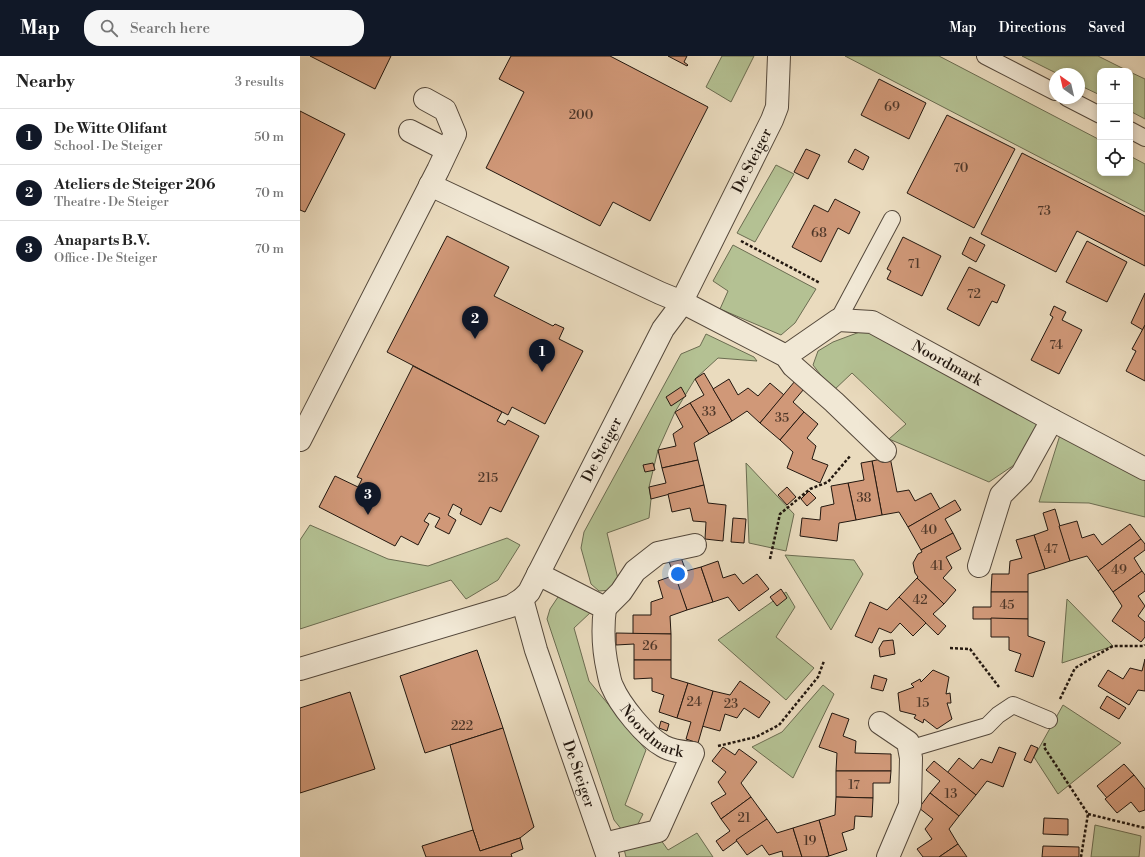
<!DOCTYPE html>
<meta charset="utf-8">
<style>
:root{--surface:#fff;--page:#f6f6f6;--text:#222;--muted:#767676;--line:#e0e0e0;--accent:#111827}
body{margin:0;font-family:"Libre Bodoni",serif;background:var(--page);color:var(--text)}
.controls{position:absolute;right:12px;top:12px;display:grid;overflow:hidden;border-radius:8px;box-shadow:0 2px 6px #0003}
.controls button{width:36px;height:36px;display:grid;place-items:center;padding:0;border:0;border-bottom:1px solid var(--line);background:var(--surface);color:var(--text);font:20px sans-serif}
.compass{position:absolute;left:749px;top:12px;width:36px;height:36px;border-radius:50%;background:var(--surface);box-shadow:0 2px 6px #0003;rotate:326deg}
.you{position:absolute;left:378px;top:518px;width:14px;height:14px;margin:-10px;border:3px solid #fff;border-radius:50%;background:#1a73e8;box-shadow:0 0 0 6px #1a73e833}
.badge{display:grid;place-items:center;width:26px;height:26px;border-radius:50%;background:var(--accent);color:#fff;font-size:13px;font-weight:700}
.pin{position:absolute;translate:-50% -33px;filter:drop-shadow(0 1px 2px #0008)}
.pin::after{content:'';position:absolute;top:21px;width:14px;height:12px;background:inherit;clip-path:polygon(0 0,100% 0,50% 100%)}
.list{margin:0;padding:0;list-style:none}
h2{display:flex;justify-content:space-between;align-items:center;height:52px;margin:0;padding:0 16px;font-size:17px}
h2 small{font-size:13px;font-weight:400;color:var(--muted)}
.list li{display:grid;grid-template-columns:26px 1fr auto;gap:12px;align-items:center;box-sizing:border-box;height:56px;padding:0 16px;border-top:1px solid var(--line)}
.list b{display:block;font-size:15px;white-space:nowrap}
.list p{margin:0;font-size:13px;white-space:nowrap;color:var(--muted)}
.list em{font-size:13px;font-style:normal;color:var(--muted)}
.icon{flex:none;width:22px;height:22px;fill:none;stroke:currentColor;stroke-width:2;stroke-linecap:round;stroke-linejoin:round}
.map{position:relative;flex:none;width:845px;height:801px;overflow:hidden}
header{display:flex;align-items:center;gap:24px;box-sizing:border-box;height:56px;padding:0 20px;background:var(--accent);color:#fff}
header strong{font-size:19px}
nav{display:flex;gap:22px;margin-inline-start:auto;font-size:14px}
.search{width:280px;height:36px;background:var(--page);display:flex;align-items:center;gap:10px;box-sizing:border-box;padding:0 14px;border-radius:16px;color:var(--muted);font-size:15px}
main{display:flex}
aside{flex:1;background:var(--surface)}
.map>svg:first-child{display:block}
.green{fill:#b4c193;stroke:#6b6c51}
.building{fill:#d09878;stroke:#22170f}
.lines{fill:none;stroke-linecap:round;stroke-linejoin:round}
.service-casing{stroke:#54483b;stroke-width:18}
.minor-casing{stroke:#54483b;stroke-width:24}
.path{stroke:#22170f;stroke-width:2.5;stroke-dasharray:3 2;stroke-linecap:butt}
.service{stroke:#f1e8d5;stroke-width:16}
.minor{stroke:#f1e8d5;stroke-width:22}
.labels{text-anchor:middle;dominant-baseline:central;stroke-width:3;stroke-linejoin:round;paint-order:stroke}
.number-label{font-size:13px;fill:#4e3729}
.street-label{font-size:15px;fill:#22170f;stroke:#f1e8d5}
</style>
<header>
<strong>Map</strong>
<div class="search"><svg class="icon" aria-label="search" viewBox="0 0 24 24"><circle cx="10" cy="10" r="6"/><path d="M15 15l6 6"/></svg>Search here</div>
<nav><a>Map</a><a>Directions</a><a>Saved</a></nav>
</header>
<main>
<aside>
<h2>Nearby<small>3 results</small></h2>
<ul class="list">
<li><span class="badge">1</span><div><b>De Witte Olifant</b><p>School · De Steiger</p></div><em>50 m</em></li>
<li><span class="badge">2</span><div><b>Ateliers de Steiger 206</b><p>Theatre · De Steiger</p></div><em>70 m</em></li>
<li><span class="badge">3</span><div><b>Anaparts B.V.</b><p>Office · De Steiger</p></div><em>70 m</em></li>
</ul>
</aside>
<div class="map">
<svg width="845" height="801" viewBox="0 0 845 801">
<rect width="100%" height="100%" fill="#eadbbe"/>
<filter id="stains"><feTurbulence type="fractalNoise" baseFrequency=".005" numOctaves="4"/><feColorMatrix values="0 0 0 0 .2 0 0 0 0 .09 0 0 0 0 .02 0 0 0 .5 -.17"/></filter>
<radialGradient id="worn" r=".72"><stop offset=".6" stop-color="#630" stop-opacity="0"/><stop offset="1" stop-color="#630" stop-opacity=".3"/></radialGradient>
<g class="green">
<path d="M422 0H454L431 46 406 31Z"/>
<path d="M545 0H639L800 84V117H830V100L845 108V156Z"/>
<path d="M722 0H798L828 15H800V39L779 29V18H758Z"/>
<path d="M830 16 845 23V63L830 55Z"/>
<path d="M476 109 494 118 455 186 437 177Z"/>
<path d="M433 189 516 233 495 267 481 279 420 253 428 235 413 225Z"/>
<path d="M565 274 733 361 742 372 720 405 689 426 589 383 606 368 552 317 533 335 513 309 518 295 533 286Z"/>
<path d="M406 278 454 301 457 305 418 302 395 323 375 356 358 394 349 431 351 443 349 462 307 477 319 527 313 534 299 535 291 528 281 492 284 476 381 298 400 290Z"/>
<path d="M760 379 845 421V461L789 447 739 446Z"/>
<path d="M446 407 494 458 486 495 449 487Z"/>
<path d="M10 469 88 503 128 510 207 482 220 489 198 524 166 543 151 524 0 573V484Z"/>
<path d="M485 499 554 504 563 518 531 574Z"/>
<path d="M486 536 495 551 476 581 514 612 486 644 418 584Z"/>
<path d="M260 538 291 556 274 572 289 625 346 694 325 749 343 758 336 772 322 774 314 764 247 563 250 553Z"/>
<path d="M767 543 813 590 762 607Z"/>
<path d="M523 629 534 638 493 722 452 691 482 676Z"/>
<path d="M763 649 821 687 758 738 734 701Z"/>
<path d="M795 769 841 780 839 801H791Z"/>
<path d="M397 777 413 801H326L324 793 358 780 368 794Z"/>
</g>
<g class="building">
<path d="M10 0H91L75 33Z"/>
<path d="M211 0H310L408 51 350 165 313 146 300 170 186 112 224 36 199 23Z"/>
<path d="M368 0H387L384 6 388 9 387 10Z"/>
<path d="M579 23 626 47 609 83 561 59Z"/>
<path d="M0 55 45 78 5 156 0 154Z"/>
<path d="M647 59 715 93 674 172 607 137Z"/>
<path d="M506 93 520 99 508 123 494 116Z"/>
<path d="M555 93 569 101 563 114 548 106Z"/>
<path d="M722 97 845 160V210L777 175 756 216 681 178Z"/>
<path d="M535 143 560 156 549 178 538 172 521 206 492 191 514 149 528 156Z"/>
<path d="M147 180 209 211 194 240 253 270 255 268 264 272 259 283 283 295 245 368 212 351 208 359 87 296Z"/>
<path d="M603 181 641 200 622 240 587 223 591 215 587 213Z"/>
<path d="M670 181 685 189 676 206 662 198Z"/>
<path d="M787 185 827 206 807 246 766 226Z"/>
<path d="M669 211 705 229 697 247 692 245 679 270 647 253Z"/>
<path d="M845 237V269L843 274 831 267Z"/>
<path d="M754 250 766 256 762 264 782 274 759 318 731 304 753 261 750 259Z"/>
<path d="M845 269V325L826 315 836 295 832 293Z"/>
<path d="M113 310 202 356 197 365 205 369 208 364 239 380 201 456 190 451 181 469 160 458 162 453 153 448 148 459 156 464 149 478 135 471 140 462 129 457 124 465 129 468 118 489 101 480 95 490 19 451 35 420 58 431 62 423 57 421Z"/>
<path d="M404 317 432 365 409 378 390 347 404 339 395 323Z"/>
<path d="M429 323 438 339 448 332 458 340 470 327 484 339 460 367 447 355 432 365 413 333Z"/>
<path d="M495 325 504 333 493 346 504 356 480 384 460 367Z"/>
<path d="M381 331 386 340 371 350 366 341Z"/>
<path d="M390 347 409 378 394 387 398 404 362 412 358 394 376 390 373 378 383 371 375 356Z"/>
<path d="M504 356 518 368 507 382 516 390 512 403 528 409 520 427 487 412 493 396 480 384Z"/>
<path d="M590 401 597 436 609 434 615 445 631 437 640 453 608 471 599 456 582 459 572 405Z"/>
<path d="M398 404 404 429 351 443 349 431 366 427 362 412Z"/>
<path d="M572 405 582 459 556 464 548 427 564 424 561 407Z"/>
<path d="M353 407 355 414 345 416 343 409Z"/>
<path d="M548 427 556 464 539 467 537 485 500 480 502 462 520 464 521 451 534 448 531 430Z"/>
<path d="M404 429 408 447 426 449 423 485 405 483 406 466 393 465 390 452 372 456 368 438Z"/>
<path d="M487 431 496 441 487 449 478 439Z"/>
<path d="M509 435 516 442 507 450 501 443Z"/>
<path d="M655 444 661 454 645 463 653 477 621 494 608 471Z"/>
<path d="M755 453 770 505 745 513 734 479 748 474 743 457Z"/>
<path d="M433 462 446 463 444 487 431 486Z"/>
<path d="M777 465 782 482 794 478 802 489 830 468 841 483 798 515 787 500 770 505 759 470Z"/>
<path d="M653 477 661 493 646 501 652 512 643 522 656 534 644 548 617 522 618 521 615 517 613 507 618 498 622 496 621 494Z"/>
<path d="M734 479 745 513 728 518V536H691L692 518H709L710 505 722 502 716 484Z"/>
<path d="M841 483 845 488V494L834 502 842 515 813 536 798 515Z"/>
<path d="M380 499 386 515 401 511 413 546 387 554 368 503Z"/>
<path d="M418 505 423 522 435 518 443 528 457 518 469 533 439 555 428 541 413 546 401 511Z"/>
<path d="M842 515 845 519V535L838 540 845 550 838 560 845 566V581L841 586 812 565 822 550 813 536Z"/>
<path d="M375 519 387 554 370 560 371 578H333V559H351V546L363 542 358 525Z"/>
<path d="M617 522 644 548 633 558 646 570 638 579 599 541Z"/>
<path d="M481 533 487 542 477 550 470 541Z"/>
<path d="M691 536H728V563H673V551H691Z"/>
<path d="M599 541 626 567 613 580 600 567 591 577 579 572 572 587 555 580 570 546 587 554Z"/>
<path d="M691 562 728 563V580L745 586 733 621 715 615 721 598 709 594V581H691Z"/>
<path d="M316 577 371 578V604H334V588L316 589Z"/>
<path d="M593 584 595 598 580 601 579 592 583 585Z"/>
<path d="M177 594 203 672 125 697 100 620Z"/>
<path d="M845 603V635L838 634 829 649 798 630 808 614 823 623 830 612 842 615Z"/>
<path d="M334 604H371V622L388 627 377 662 359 656 364 639 352 635V622L334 623Z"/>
<path d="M633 614 649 621 646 638 650 637 651 647H647L652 663 637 673 624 663 623 667 614 662 616 659 600 655 598 637 614 631 611 628 620 623 621 626Z"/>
<path d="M574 619 587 623 583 635 571 632Z"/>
<path d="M440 625 470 646 459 662 444 652 437 662 425 658 420 675 402 670 413 635 430 639Z"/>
<path d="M388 627 413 635 398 687 386 683 391 666 377 662Z"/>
<path d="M50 636 75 713 0 737V652Z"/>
<path d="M807 640 826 652 819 663 800 652Z"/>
<path d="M532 657 549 663 543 680 556 685 555 697 591 698V715H536L537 697 519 691Z"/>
<path d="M361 665 369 668 367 675 359 672Z"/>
<path d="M203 672 234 771 220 782 180 795 173 774 150 689Z"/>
<path d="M731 689 738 692 731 707 724 704Z"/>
<path d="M423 691 435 699 439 693 457 706 441 727 451 741 421 763 411 747 426 738 418 726 426 716 412 705Z"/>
<path d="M699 691 716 697 703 731 687 725 676 739 647 717 659 702 673 713 681 703 692 707Z"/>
<path d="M634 705 676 739 659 760 630 737 640 725 626 714Z"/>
<path d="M824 708 834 719 807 742 797 730Z"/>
<path d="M536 715H591L590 727H573V742L536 741Z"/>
<path d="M834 719 845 733V754L839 756 831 746 817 757 805 743Z"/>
<path d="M630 737 659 760 649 773 658 788 639 801H623L617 793 632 783 625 773 633 763 619 752Z"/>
<path d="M451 741 467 763 423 795 416 785 430 775 421 763Z"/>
<path d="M536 741 573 742 572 761 555 760 554 773 542 777 547 794 529 800 519 764 535 759Z"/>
<path d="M744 762 768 763V779L743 778Z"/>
<path d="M467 763 477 777 493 772 502 801H483L482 795 469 799 462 789 447 799 436 784Z"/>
<path d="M519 764 529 800 525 801H502L493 772Z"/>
<path d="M173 774 180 795 220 782 223 793 211 798 212 801H126L122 790Z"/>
<path d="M658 788 667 801H639Z"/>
<path d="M743 790 779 791V801H742Z"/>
</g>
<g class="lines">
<defs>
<g id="service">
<path d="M685 0 755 36"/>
<path d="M767 42 800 59"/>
<path d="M830 74 845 82"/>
<path d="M538 264 592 163"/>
<path d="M609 693 687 670 698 659 713 649 749 664"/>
</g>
<g id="minor">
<path d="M110 75 147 94"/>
<path d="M130 129 360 237 382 246 486 300 493 310 534 346 585 395"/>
<path id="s1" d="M486 300 538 264 572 266 752 364 845 413"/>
<path d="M0 384 138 114 155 78 145 54 125 43"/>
<path d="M679 510 701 439 722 418 752 364"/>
<path id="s2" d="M238 518 305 552C302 575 303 593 308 615 309 620 310 626 312 630 320 649 345 680 363 690 371 695 383 696 393 697L358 775 304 788"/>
<path id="s3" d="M222 543 236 594 308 801"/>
<path d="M305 552 321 536 335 515 358 497 395 489"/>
<path id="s4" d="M0 613 211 550 222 543 229 536 363 273 378 253 472 64 477 51 479 0"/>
<path d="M580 667 608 686 611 702 610 749 588 801"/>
</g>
</defs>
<use href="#service" class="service-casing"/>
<use href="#minor" class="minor-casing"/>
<g class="path">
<path d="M441 185 520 227"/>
<path d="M470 503 480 458 510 433 528 426 551 399"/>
<path d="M650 592 670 593 699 631"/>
<path d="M760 643 775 612 813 590H844L845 589"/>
<path d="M745 687 744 691 788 758 781 801"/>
<path d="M418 690 456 681 479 669 518 621 524 605"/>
<path d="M788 758 845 772"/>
</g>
<use href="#service" class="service"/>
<use href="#minor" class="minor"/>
</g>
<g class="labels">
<g class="number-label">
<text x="592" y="51">69</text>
<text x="281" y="59">200</text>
<text x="661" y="112">70</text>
<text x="744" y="155">73</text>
<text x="519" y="177">68</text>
<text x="614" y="208">71</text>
<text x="674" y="238">72</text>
<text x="756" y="289">74</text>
<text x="409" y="356">33</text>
<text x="482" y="362">35</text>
<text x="188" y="422">215</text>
<text x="564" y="442">38</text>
<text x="629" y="474">40</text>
<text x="751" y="493">47</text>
<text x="637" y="510">41</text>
<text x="819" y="514">49</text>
<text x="620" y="544">42</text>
<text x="707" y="549">45</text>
<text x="350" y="590">26</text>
<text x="394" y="646">24</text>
<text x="623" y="647">15</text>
<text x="431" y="648">23</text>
<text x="162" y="670">222</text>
<text x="554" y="729">17</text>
<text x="651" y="738">13</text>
<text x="444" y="762">21</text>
<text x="510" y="785">19</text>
</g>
<g class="street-label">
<text stroke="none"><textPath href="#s4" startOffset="729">De Steiger</textPath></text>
<text stroke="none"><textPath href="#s1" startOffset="183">Noordmark</textPath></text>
<text stroke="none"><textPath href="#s4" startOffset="403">De Steiger</textPath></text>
<text stroke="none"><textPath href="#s2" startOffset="216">Noordmark</textPath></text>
<text stroke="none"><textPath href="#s3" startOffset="184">De Steiger</textPath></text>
</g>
</g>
<rect width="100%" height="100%" filter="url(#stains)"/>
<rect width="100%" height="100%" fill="url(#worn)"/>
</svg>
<div class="controls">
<button>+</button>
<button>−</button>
<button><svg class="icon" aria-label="locate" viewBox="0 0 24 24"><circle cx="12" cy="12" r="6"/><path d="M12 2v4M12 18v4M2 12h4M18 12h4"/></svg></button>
</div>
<svg class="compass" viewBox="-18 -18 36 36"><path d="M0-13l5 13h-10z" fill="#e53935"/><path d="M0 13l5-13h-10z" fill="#767676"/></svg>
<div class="you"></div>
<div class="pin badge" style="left:242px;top:316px">1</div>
<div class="pin badge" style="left:175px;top:283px">2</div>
<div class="pin badge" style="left:68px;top:459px">3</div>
</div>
</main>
